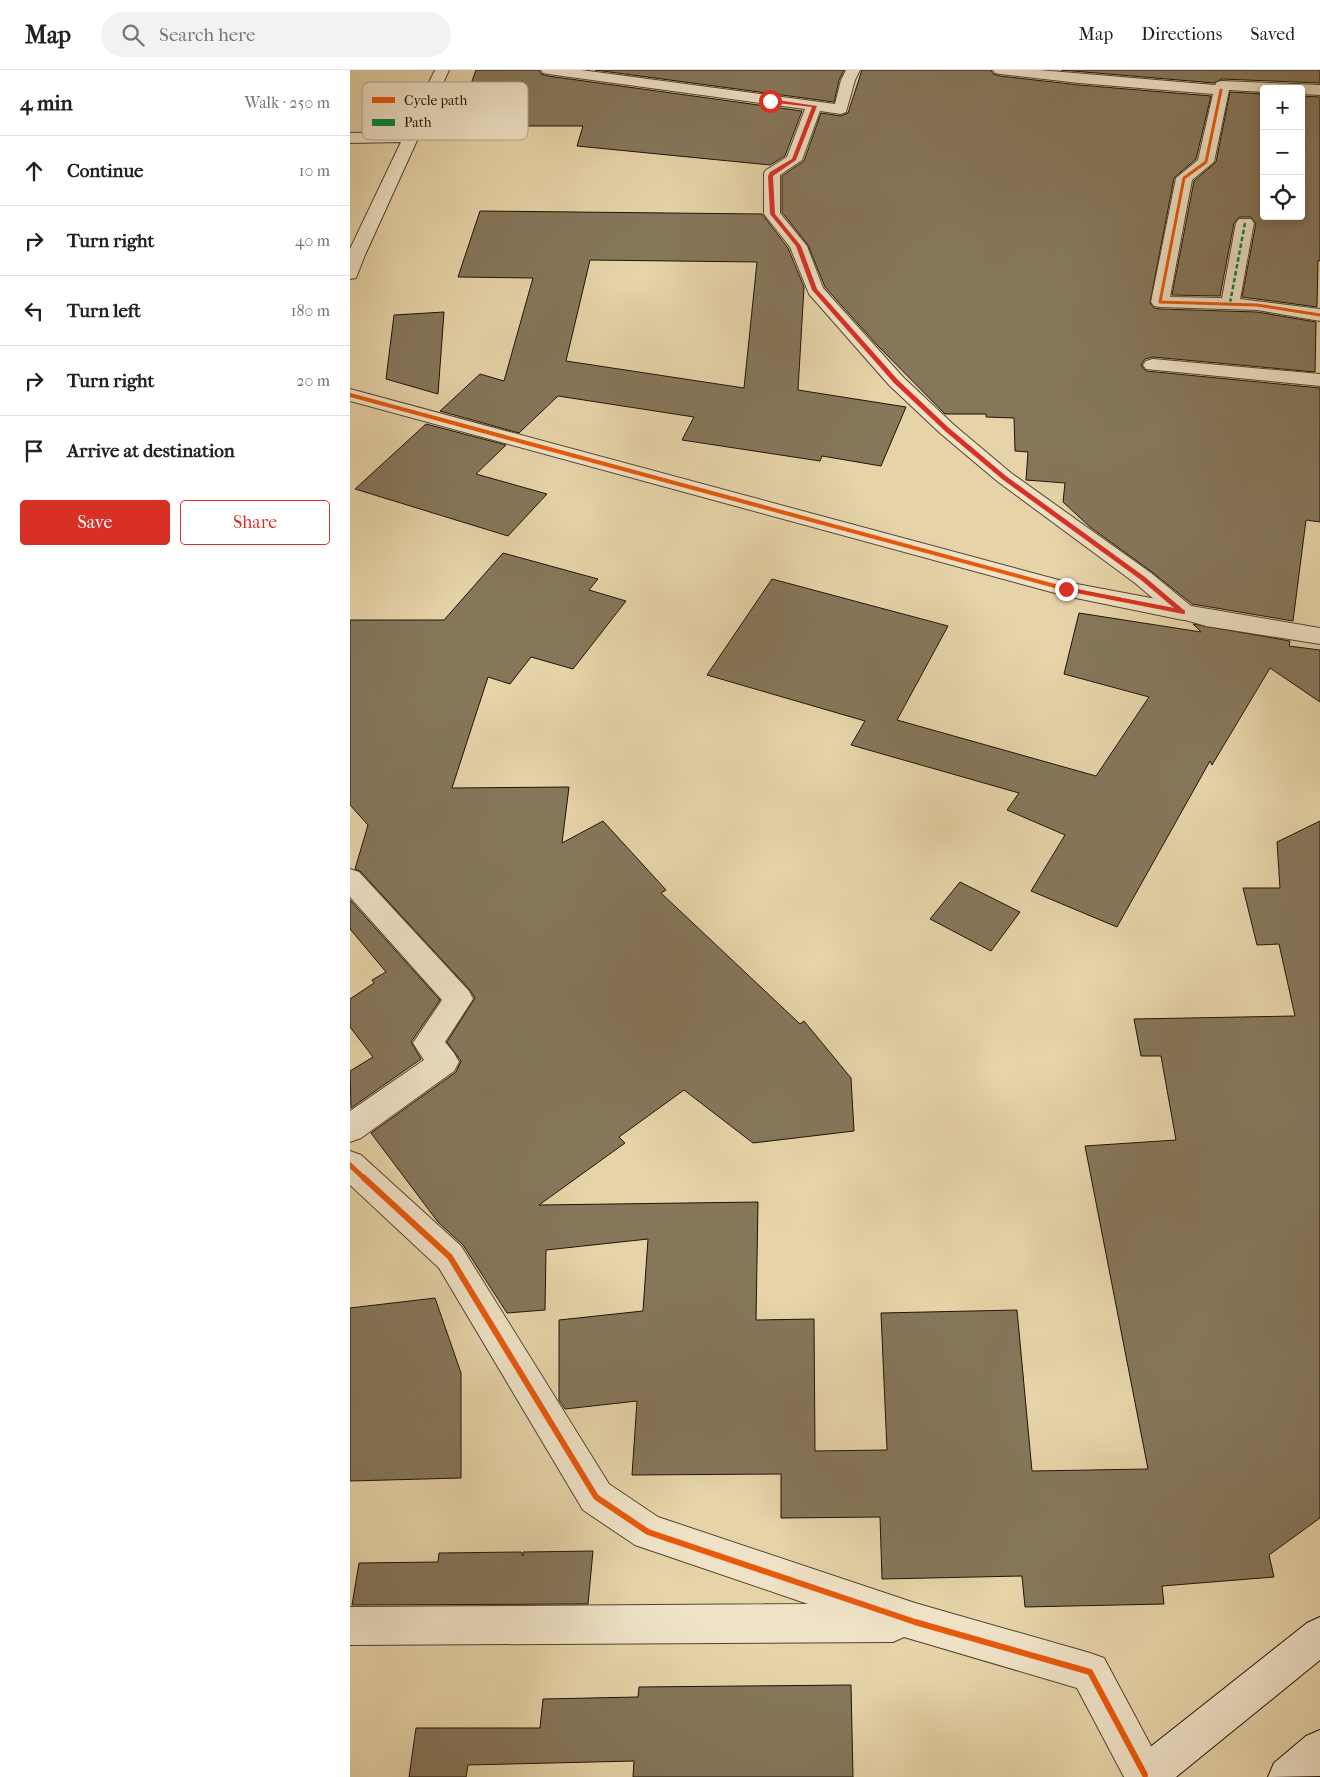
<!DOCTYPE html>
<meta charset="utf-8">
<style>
:root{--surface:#fff;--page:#f2f2f2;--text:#202124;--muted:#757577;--line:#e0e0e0;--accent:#d93025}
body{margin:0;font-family:"IM FELL French Canon",serif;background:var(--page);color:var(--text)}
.controls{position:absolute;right:15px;top:15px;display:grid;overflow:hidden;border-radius:5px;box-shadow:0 2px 8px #0003}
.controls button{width:45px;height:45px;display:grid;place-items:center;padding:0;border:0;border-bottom:1px solid var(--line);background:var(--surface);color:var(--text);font:25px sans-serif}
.stop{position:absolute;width:15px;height:15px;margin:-11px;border:4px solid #d93025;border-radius:50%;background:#fff}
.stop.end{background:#d93025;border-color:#fff;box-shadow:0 1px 5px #0008}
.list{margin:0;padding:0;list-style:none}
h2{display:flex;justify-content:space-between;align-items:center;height:65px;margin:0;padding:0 20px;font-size:21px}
h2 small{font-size:16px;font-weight:400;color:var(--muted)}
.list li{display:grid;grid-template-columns:32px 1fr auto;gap:15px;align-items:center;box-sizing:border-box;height:70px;padding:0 20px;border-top:1px solid var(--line)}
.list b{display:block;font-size:19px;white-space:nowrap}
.list em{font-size:16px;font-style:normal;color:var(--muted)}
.actions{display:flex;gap:10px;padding:15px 20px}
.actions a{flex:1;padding:11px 0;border:1px solid var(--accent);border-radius:5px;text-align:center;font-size:18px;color:var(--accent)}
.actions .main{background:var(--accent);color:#fff}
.icon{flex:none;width:28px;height:28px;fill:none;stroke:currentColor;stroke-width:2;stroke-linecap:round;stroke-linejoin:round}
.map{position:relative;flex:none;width:970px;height:1707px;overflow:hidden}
header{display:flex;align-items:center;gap:30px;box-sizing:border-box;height:70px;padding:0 25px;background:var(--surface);border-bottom:1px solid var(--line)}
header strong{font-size:24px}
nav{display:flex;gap:28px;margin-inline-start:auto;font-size:18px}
.search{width:350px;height:45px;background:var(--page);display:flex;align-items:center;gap:12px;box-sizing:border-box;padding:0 18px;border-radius:28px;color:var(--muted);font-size:19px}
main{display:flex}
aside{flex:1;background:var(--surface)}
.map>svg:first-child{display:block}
.building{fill:#86775b;stroke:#1f1407;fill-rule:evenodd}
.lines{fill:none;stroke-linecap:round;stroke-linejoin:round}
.minor-casing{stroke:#51442f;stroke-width:2}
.tertiary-casing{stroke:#51442f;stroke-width:2}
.secondary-casing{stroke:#1f1407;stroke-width:2}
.minor{fill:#efe2c6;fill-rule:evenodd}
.tertiary{fill:#efe2c6;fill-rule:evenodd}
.secondary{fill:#efe2c6;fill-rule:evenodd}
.quiet{stroke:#00873e;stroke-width:2.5;stroke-dasharray:4.5 2.5;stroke-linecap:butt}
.cycleway-far3-casing{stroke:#efe2c6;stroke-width:5}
.cycleway-far2-casing{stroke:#efe2c6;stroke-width:6}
.cycleway-far1-casing{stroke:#efe2c6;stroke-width:8}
.cycleway-casing{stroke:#efe2c6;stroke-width:9}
.cycleway-far3{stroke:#e8590c;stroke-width:3}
.cycleway-far2{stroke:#e8590c;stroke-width:4}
.cycleway-far1{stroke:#e8590c;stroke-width:5}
.cycleway{stroke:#e8590c;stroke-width:6}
.route{fill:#d93025}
.key{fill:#efe2c6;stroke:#b1a48d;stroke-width:1}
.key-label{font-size:14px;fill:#1f1407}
</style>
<header>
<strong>Map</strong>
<div class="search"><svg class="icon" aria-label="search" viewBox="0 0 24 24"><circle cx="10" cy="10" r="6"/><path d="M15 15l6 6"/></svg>Search here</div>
<nav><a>Map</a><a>Directions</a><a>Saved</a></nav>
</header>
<main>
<aside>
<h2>4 min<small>Walk · 250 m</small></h2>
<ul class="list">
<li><svg class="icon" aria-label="ahead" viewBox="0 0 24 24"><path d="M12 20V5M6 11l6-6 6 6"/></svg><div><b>Continue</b></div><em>10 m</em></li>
<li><svg class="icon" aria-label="right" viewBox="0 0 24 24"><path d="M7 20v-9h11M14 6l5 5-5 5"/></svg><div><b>Turn right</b></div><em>40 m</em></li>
<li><svg class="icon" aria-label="left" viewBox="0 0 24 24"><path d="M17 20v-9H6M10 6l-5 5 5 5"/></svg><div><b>Turn left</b></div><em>180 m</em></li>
<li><svg class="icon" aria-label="right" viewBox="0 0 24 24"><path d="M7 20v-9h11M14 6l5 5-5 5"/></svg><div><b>Turn right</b></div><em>20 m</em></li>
<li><svg class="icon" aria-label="arrive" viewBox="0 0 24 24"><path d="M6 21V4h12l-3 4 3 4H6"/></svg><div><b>Arrive at destination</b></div></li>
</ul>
<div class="actions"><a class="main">Save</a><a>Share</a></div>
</aside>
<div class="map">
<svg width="970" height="1707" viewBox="0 0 970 1707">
<rect width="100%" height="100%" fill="#e6d3a8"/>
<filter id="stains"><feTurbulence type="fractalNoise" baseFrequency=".004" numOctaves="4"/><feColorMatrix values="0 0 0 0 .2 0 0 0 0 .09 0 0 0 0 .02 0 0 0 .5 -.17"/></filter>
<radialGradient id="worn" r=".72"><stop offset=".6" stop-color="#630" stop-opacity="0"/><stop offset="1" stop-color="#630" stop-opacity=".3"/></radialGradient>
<g class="building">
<path d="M126 0H189L191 4 198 6 452 41 435 86 420 95 227 76 233 56H106Z"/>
<path d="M245 0H494L489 10 484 32Z"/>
<path d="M512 0H641L643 4 650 6 729 15 861 26 846 89 824 108 800 233 804 238 810 239 907 242 966 252 965 302 803 287 795 289 791 295 796 301 970 318V452L956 450 943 551 842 534 802 502 740 457 713 432 715 413 676 410 678 382 665 381 664 348 636 347V344H595L526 274 475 217 458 175 432 142V106L454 91 471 43 491 46 498 43Z"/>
<path d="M711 0H970V13L872 9 864 13Z"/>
<path d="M880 22 914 24V146H951V26L970 27V191L968 190 967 237 892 227 906 153 901 147H889L884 153 870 226 822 225 844 111 866 92Z"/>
<path d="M130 141 412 144 438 178 454 217 448 320 556 337 531 396 472 386 470 391 332 370 344 347 208 326 169 363 90 341 130 304 154 311 183 208 108 207ZM240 190 407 192 394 318 216 291Z"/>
<path d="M94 242 88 324 36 309 44 245Z"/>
<path d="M76 354 156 375 126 404 197 424 158 466 5 419Z"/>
<path d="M153 483 248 509 239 520 276 531 223 599 181 587 160 614 138 607 102 718 219 717 212 773 253 751 316 820 311 823 450 954 454 951 501 1008 504 1061 403 1073 334 1020 269 1067 275 1073 189 1135 408 1132 406 1250 464 1249 465 1381 537 1380 531 1243 667 1240 682 1401 798 1399 735 1076 826 1070 811 986H791L784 949 945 946 929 874 907 875 893 818H930L927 772 970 751V1448L919 1485 924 1507 812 1516 814 1534 675 1537 672 1506 532 1509 530 1447 431 1448V1404L282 1405 287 1331 215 1339 209 1330V1250L293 1241 298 1169 196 1180 195 1240 157 1243 113 1175 88 1152 21 1063 106 1002 111 991 97 972 125 928 120 920 10 801 5 799 18 755 0 735V550H94Z"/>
<path d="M422 509 598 556 547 650 746 706 799 627 714 604 729 543 851 562 843 554 940 571 939 576 970 580V632L920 598 862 695 860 691 767 857 681 821 715 765 657 740 669 723 501 675 515 651 357 605Z"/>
<path d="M610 812 670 842 641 881 580 849Z"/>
<path d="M0 830 90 930 61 972 71 989 1 1038 0 1001 23 987 0 957V929L24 913 22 910 36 902 0 859Z"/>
<path d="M85 1228 111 1303V1408L0 1411V1238Z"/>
<path d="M243 1481 238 1534 2 1535 9 1493 88 1492 89 1483 171 1482 173 1486V1482Z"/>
<path d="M501 1615 503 1707H283L284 1691 118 1695 116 1707H59L66 1658H190L193 1629 288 1627 289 1617Z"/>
</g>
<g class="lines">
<defs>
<g id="minor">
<path d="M191 0H231L485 34 491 10 496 0H510L505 10 496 42 491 44 470 41 452 90 430 105V143L457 176 473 218 553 307 604 355 661 403 801 503 841 536 970 558V574L856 556 825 547 785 513 647 411 590 363 539 315 459 224 440 177 414 144V103L416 100 437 87 455 39 198 4 193 3Z"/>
<path d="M643 0H689L865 15 867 12 872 11 970 15V25L951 24V19H914V22L879 20 864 92 842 110 820 227 872 228 886 153 889 149H901L904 153 890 229 970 239V251L907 240 810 237 804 236 801 232 826 108 848 90 863 24 729 13 650 4 645 3Z"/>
<path d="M803 289 970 304V316L796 299 793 295 796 291Z"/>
<path d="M0 799 9 802 119 921 123 929 95 972 104 983 109 992 104 1001 11 1068 0 1072V1041L74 990 63 973 92 930 0 827Z"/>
<path d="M0 1081 11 1085 111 1176 259 1414 308 1447 565 1533 740 1583 754 1588 809 1691 814 1707H774L727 1618 554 1567 543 1572 0 1575V1537L458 1534 285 1475 233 1440 89 1198 0 1115Z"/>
</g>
<g id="tertiary">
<path d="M85 0H99L15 185 6 208 0 209V179L51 72 0 73V63L55 62Z"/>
<path d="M0 319 716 512 833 534 841 537 844 542 841 547 833 550 716 526 0 331Z"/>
</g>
<g id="secondary">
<path d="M970 1547V1590L826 1707H774L780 1693 957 1553Z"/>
<path d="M970 1660V1706L918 1707 924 1693 956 1666Z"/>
</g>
</defs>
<use href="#minor" class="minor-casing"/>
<use href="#tertiary" class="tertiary-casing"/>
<use href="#secondary" class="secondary-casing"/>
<use href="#minor" class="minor"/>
<use href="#tertiary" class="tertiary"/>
<use href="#secondary" class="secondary"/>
<path class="quiet" d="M880 233 895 153"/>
<defs>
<path id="cycleway-far3" d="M871 20 856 92 834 108 810 232 907 235 970 245"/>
<path id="cycleway-far2" d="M0 325 716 519 833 542"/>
<path id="cycleway-far1" d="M0 1095 15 1109"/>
<path id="cycleway" d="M14 1108 100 1187 246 1427 298 1462 565 1552 740 1602 795 1705"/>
</defs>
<use href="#cycleway-far3" class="cycleway-far3-casing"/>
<use href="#cycleway-far2" class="cycleway-far2-casing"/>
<use href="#cycleway-far1" class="cycleway-far1-casing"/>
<use href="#cycleway" class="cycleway-casing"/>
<use href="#cycleway-far3" class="cycleway-far3"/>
<use href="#cycleway-far2" class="cycleway-far2"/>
<use href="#cycleway-far1" class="cycleway-far1"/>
<use href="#cycleway" class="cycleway"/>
</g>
<path class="route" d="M420 29 467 36 446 90 423 106 425 144 451 176 467 219 548 310 599 358 656 406 795 507 835 541V544L714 520V517H716L824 538 791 510 652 409 595 361 544 313 462 220 446 176 420 144 418 106 420 102 442 89 462 37 418 32Z"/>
<rect x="12" y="12" width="166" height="58" rx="8" class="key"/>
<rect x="22" y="27" width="23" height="6" fill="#e8590c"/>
<rect x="22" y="49" width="23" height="7" fill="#00873e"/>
<g class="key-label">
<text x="54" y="35">Cycle path</text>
<text x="54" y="57">Path</text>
</g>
<rect width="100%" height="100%" filter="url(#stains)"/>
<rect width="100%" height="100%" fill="url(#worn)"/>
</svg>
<div class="controls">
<button>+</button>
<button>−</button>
<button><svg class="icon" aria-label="locate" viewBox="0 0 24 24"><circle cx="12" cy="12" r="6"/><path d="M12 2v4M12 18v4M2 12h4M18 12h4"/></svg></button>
</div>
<div class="stop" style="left:420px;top:31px"></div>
<div class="stop end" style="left:716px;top:519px"></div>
</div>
</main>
